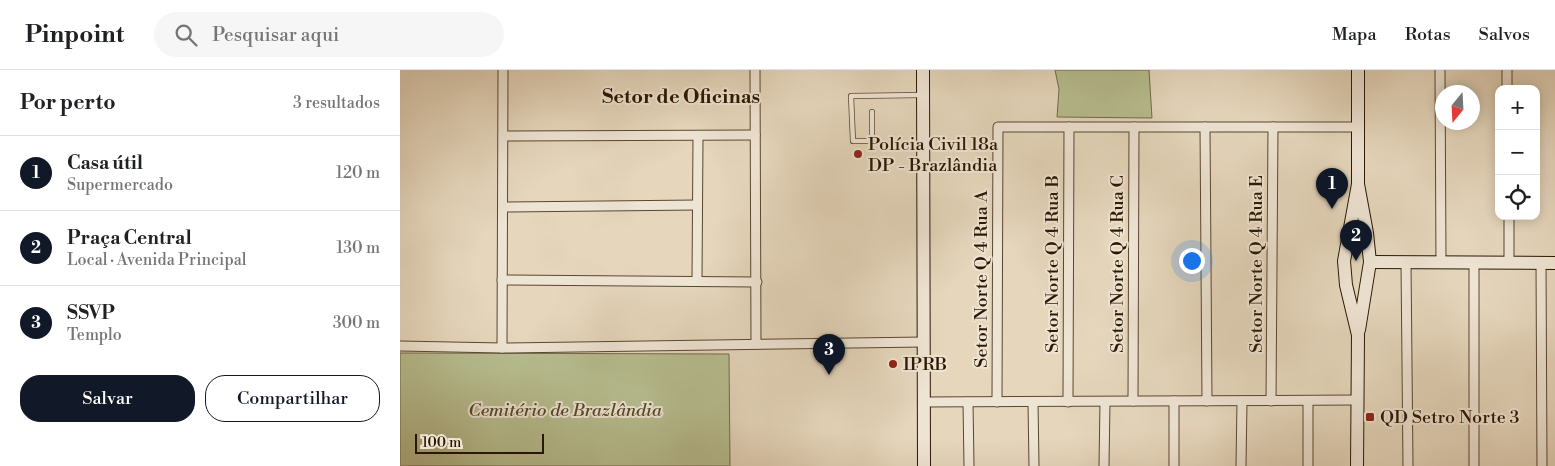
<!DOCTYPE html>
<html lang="pt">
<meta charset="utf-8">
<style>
:root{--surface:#fff;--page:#f6f6f6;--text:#202124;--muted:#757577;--line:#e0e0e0;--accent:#111827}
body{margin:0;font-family:"Libre Bodoni",serif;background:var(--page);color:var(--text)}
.controls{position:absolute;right:15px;top:15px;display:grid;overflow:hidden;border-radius:10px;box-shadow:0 2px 12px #0003}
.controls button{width:45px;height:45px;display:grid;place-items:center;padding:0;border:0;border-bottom:1px solid var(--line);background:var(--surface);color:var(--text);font:25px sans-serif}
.compass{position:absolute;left:1035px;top:15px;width:45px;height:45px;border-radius:50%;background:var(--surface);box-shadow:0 2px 12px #0003;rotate:198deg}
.scale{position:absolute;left:15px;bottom:12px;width:129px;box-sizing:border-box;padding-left:5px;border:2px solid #2c1700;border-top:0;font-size:14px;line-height:18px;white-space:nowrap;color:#2c1700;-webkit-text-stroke:4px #eee4d3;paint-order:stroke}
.you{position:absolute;left:791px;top:190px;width:18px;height:18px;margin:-12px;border:4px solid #fff;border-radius:50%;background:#1a73e8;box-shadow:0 0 0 8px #1a73e833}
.badge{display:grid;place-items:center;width:32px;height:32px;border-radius:50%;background:var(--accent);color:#fff;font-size:16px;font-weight:700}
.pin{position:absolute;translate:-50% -41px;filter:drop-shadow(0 1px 2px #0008)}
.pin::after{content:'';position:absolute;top:26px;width:18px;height:15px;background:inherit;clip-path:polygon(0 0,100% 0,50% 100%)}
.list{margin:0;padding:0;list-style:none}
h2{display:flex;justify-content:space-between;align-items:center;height:65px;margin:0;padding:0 20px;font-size:21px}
h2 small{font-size:16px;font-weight:400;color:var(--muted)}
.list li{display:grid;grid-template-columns:32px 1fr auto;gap:15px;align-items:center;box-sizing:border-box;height:75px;padding:0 20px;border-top:1px solid var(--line)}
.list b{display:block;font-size:19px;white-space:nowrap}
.list p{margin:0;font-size:16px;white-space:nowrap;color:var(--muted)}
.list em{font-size:16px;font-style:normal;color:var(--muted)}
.actions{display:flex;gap:10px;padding:15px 20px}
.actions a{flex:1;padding:11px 0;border:1px solid var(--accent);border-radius:20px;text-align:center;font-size:18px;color:var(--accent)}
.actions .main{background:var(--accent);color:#fff}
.icon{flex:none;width:28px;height:28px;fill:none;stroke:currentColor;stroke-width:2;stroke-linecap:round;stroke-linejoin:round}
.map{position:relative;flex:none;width:1155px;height:396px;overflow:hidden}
header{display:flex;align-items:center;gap:30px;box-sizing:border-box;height:70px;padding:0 25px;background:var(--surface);border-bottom:1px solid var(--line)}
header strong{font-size:24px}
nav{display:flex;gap:28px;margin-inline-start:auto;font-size:18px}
.search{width:350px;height:45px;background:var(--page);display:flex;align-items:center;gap:12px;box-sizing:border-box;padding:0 18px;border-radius:28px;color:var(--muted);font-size:19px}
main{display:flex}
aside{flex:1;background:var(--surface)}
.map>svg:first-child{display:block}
.green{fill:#b6bd8f;stroke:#716a48}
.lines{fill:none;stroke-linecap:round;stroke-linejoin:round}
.lane-casing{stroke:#5a472f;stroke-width:6}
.street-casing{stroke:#5a472f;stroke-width:11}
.secondary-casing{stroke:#2c1700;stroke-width:14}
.lane{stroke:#eee4d3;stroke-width:4.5}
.street{stroke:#eee4d3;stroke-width:9}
.secondary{stroke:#eee4d3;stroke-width:12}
.poi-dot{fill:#8f2418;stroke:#eee4d3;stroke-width:2}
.labels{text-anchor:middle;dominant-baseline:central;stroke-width:4;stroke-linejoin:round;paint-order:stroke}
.poi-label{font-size:18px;fill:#2c1700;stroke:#eee4d3;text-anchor:start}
.street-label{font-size:18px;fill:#2c1700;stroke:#eee4d3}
.park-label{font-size:18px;font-style:italic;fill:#55492b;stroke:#eee4d3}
.quarter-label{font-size:20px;font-weight:bold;fill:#2c1700;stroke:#eee4d3}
</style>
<header>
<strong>Pinpoint</strong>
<div class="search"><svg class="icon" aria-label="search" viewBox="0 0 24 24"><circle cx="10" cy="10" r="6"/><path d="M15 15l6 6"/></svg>Pesquisar aqui</div>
<nav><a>Mapa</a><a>Rotas</a><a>Salvos</a></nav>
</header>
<main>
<aside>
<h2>Por perto<small>3 resultados</small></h2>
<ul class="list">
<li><span class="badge">1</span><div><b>Casa útil</b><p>Supermercado</p></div><em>120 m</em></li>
<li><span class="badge">2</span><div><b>Praça Central</b><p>Local · Avenida Principal</p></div><em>130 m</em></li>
<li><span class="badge">3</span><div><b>SSVP</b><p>Templo</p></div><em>300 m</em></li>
</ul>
<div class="actions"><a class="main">Salvar</a><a>Compartilhar</a></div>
</aside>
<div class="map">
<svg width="1155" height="396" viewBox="0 0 1155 396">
<rect width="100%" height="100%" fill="#e5d6bc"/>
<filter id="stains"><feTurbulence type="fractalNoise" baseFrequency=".004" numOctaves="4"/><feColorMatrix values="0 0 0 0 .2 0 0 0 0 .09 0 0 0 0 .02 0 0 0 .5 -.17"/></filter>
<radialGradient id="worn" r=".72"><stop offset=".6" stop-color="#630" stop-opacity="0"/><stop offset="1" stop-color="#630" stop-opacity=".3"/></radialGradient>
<g class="green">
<path d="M655 0H749L752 48 657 47 659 19Z"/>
<path d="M0 283 329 284 330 396H0Z"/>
</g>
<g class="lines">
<defs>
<path id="lane" d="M472 42V71H453L451 26 522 25"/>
<g id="street">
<path d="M355 0 356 274"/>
<path d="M1040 0 1041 192"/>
<path d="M1107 0V19"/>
<path d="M805 57 807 331"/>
<path d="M103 66 355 65"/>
<path d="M103 137 297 135"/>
<path d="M1109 146V192"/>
<path d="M1006 192 1008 396"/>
<path d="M1141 192 1142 396"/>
<path d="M102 210 357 212"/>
<path d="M297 211 298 67"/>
<path d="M0 276 102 278 524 272"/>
<path d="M102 278 103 0"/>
<path d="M733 331 734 57"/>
<path d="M774 331V396"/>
<path d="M871 331 873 57"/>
<path d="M524 332 957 330"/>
<path d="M568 332 569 396"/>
<path d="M597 332 598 57H958"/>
<path d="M633 332 634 396"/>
<path d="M668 332 669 57"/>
<path d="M704 396 705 332"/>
<path d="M841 396 842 331"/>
<path d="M908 396V331"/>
<path d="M1074 396V192"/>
</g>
<g id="secondary">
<path d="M523 0 524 396"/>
<path d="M958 0V114L967 163 970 192 959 260"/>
<path d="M970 192 1155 193"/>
<path d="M957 396 958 265 946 215 944 191 958 114"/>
</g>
</defs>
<use href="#lane" class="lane-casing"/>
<use href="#street" class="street-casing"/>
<use href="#secondary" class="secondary-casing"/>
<use href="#lane" class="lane"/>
<use href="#street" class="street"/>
<use href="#secondary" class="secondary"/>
</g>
<g class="poi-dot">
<circle cx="458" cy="84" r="5"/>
<circle cx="493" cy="294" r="5"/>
<rect x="965" y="342" width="10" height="10" rx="2.5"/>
</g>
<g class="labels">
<g class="poi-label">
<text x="468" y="74">Polícia Civil 18a<tspan x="468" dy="21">DP - Brazlândia</tspan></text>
<text x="503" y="294">IPRB</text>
<text x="980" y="347">QD Setro Norte 3</text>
</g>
<g class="street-label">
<text transform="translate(652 194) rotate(-90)">Setor Norte Q 4 Rua B</text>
<text transform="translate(717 194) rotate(-90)">Setor Norte Q 4 Rua C</text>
<text transform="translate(856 194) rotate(-90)">Setor Norte Q 4 Rua E</text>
<text transform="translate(581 209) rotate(-90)">Setor Norte Q 4 Rua A</text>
</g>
<g class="park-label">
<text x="165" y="340">Cemitério de Brazlândia</text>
</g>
<g class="quarter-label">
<text x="281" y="27">Setor de Oficinas</text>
</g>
</g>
<rect width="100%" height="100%" filter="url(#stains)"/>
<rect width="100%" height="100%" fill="url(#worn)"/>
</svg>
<div class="controls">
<button>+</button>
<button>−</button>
<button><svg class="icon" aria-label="locate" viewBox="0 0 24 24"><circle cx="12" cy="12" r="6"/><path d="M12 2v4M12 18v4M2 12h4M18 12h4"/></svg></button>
</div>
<svg class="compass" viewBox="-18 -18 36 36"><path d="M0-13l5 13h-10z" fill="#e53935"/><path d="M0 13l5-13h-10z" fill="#757577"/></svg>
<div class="scale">100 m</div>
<div class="you"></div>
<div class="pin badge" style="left:932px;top:139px">1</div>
<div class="pin badge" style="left:956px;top:191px">2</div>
<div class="pin badge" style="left:429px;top:305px">3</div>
</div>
</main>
